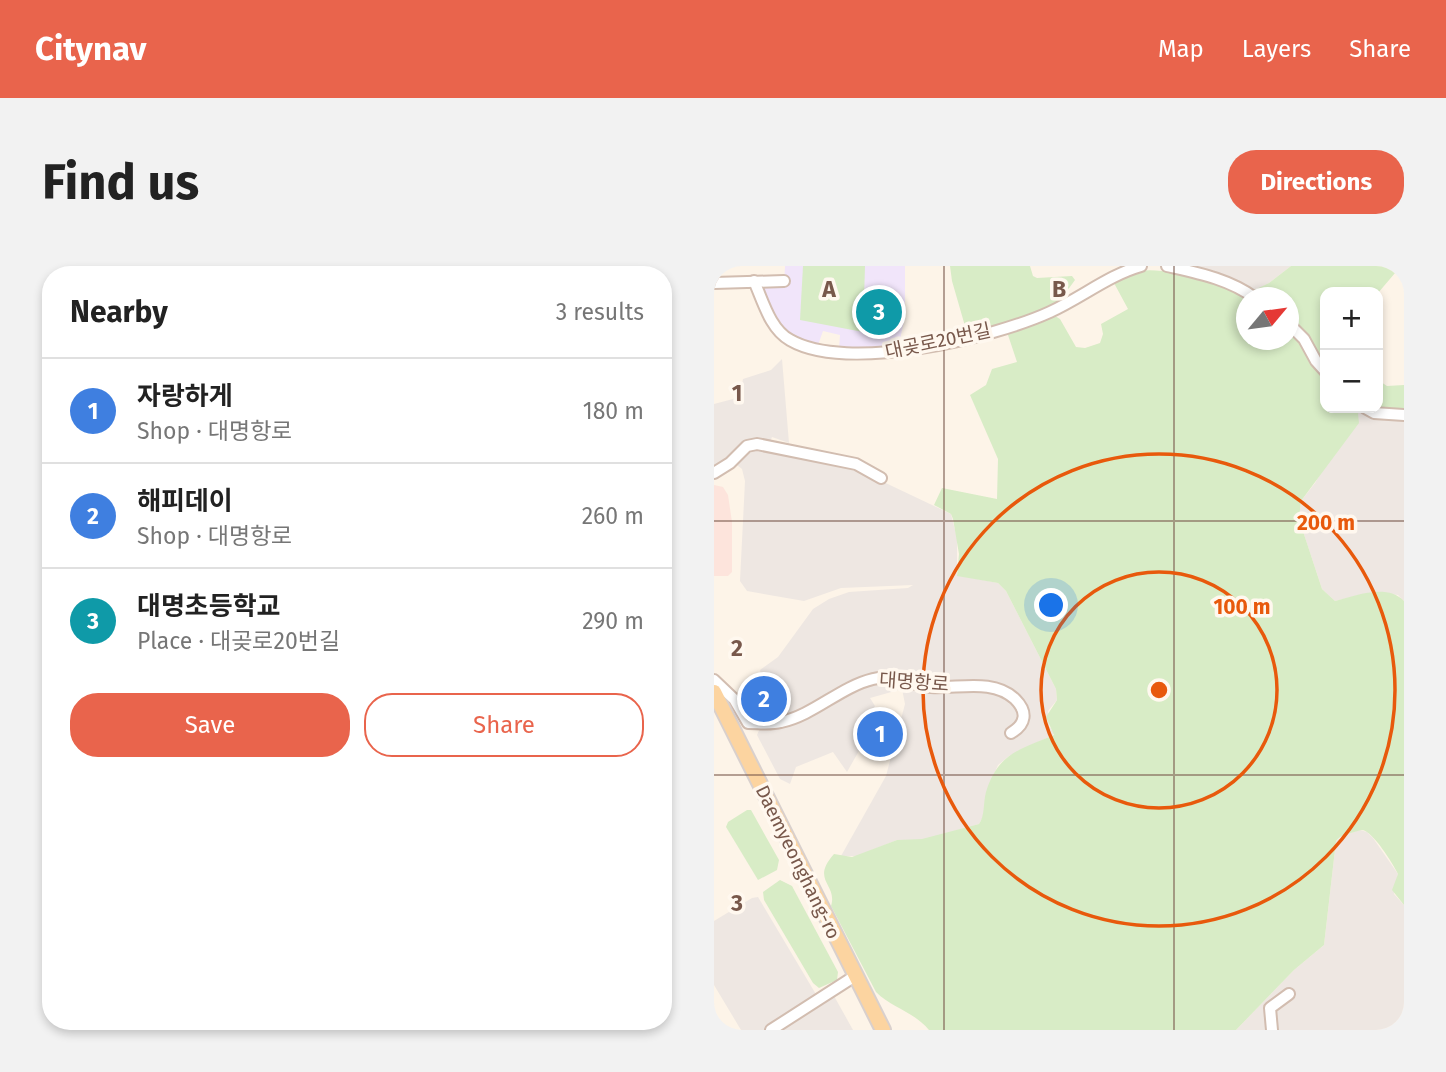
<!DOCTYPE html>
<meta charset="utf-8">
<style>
:root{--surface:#fff;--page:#f2f2f2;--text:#222;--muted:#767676;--line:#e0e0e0;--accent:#e9644c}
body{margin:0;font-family:"Fira Sans","Noto Sans KR",sans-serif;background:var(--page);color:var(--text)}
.controls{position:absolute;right:21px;top:21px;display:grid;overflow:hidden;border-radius:14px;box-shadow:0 4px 10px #0003}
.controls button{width:63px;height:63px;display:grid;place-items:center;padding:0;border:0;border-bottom:2px solid var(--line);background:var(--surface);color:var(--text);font:35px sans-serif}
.compass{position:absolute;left:522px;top:21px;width:63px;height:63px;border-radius:50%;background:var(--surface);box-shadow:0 4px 10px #0003;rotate:61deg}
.you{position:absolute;left:338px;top:340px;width:24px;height:24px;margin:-18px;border:5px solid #fff;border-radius:50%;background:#1a73e8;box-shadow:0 0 0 10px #1a73e833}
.badge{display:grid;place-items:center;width:46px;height:46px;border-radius:50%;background:var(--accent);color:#fff;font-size:23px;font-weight:700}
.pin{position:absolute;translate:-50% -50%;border:4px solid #fff;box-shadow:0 2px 7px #0006}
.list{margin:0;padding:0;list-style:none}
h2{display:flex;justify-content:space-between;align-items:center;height:91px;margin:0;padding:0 28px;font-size:30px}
h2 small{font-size:23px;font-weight:400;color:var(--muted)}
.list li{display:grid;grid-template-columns:46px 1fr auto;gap:21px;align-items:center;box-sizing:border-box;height:105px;padding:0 28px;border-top:2px solid var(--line)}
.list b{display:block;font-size:26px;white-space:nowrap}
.list p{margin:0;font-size:23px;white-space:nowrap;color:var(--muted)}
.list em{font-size:23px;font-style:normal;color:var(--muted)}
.actions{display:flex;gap:14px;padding:21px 28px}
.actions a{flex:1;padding:16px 0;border:2px solid var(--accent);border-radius:28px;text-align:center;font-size:24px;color:var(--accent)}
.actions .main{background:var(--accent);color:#fff}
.map{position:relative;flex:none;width:690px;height:764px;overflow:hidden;border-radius:28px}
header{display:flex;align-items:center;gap:42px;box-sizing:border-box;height:98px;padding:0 35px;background:var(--accent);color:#fff}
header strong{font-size:33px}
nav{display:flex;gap:38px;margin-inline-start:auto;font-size:24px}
.intro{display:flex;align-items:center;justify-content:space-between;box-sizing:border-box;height:168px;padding:0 42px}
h1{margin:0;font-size:49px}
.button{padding:18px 32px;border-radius:28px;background:var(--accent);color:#fff;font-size:24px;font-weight:700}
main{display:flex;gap:42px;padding:0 42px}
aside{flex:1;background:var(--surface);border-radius:28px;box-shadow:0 4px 10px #0003}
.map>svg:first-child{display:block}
.commercial{fill:#fde4dc}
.industrial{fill:#eee7e2}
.education{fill:#f1e5fa}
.green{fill:#d8ecc6;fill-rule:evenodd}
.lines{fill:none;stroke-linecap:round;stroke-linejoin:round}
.minor-casing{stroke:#d2bdb0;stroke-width:14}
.major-casing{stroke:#d9d0cd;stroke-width:18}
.minor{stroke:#fff;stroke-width:10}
.major{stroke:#fcd4a0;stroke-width:14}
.grid{fill:none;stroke:#78584b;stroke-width:2;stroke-opacity:0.55}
.ring{fill:none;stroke:#e8590c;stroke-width:3.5}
.labels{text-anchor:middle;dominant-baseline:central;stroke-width:7;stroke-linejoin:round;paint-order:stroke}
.street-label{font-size:19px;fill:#78584b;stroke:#fff8ef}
.grid-label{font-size:23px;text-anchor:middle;font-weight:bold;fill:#78584b;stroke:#fff8ef;stroke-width:7;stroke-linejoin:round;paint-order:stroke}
.centre{fill:#e8590c;stroke:#fff8ef;stroke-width:3.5}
.ring-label{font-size:21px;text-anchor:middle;font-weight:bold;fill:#e8590c;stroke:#fff8ef;stroke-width:7;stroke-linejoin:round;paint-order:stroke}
</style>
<header>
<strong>Citynav</strong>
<nav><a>Map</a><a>Layers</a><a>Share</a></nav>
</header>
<div class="intro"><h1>Find us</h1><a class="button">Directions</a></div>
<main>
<aside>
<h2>Nearby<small>3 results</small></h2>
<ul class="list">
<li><span class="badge" style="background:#3f7fe0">1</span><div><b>자랑하게</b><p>Shop · 대명항로</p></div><em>180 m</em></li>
<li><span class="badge" style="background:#3f7fe0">2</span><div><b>해피데이</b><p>Shop · 대명항로</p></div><em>260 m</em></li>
<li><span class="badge" style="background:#0f9aa8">3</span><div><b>대명초등학교</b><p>Place · 대곶로20번길</p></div><em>290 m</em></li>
</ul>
<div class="actions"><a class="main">Save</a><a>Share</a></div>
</aside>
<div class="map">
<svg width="690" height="764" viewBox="0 0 690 764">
<rect width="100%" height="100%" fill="#fdf4e8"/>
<path class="commercial" d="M0 219 9 221 14 229 18 256V306L14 310H0Z"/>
<g class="industrial">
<path d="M470 0H577L555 17 540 25 514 11Z"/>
<path d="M68 93 75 177 58 171 56 176 35 174 25 180 21 187 0 203V138L19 133 27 125 29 113 57 104Z"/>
<path d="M646 142 690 149V335L684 329 660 326 621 335 608 323 585 253 587 235 601 217Z"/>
<path d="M44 182 140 202 237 248 243 272V309L284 317 292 325 342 423 343 434 334 445 335 460 340 467 339 469 295 490 284 499 273 524 269 551 265 558 208 574H183L143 590H127L172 510 191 438 188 423 156 432 161 440 147 465 150 476 133 506 119 486 82 501 76 518 66 513 43 469 46 462 64 453 50 421 46 404 64 391 99 343 115 333 135 326 194 322 199 319 127 322 90 335 33 325 26 315 31 215 28 203 23 199 34 184Z"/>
<path d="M646 564 653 566 659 572 684 608 680 628 690 639V764H522L580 704 610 679 622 575 628 570Z"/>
<path d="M44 631 103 730 51 764H27L0 719V655L38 632Z"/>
<path d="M120 730 139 764H68L91 748Z"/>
</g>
<path class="education" d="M71 0H191V50L184 83 125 84 126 69 109 65 104 79 78 69 64 57 47 22 70 21Z"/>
<g class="green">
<path d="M89 0H151L149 66 86 54Z"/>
<path d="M236 0H316L319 10 323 12 358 10 361 14 345 36 321 48 253 67 238 15Z"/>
<path d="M577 0H687L664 27 611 26V142H646L644 148 645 157 587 235 585 253 608 323 621 335C641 330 673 317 690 335V639L678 624 684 608C679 598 659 565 648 564 646 564 638 567 637 567 630 569 626 570 622 575L610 679 580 704 522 764H215C199 745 178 742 162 726L117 640C124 618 96 615 120 588L138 591 183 574 208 573 265 558C271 550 269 537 272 526 284 487 305 484 340 469L332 451 343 434 342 423 292 325 284 317 243 310 245 288 239 253 237 248 220 239 228 222 283 233 284 193 256 129 272 119 278 103 303 96 293 66 341 50 346 53 362 81 371 82 386 77 389 68 387 58 414 43 400 17C408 13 416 7 425 5 454 0 504 18 532 28L555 17ZM533 32H575V74H533Z"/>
<path d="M664 114 673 120 690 119V149L651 142H664Z"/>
<path d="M33 544H37L65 594 63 604 44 614 12 561 14 556Z"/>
<path d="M66 614 78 620 124 706 123 714 105 722 99 717 50 634 49 626Z"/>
</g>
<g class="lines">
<defs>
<g id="minor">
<path d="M453 0C484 7 515 13 541 32"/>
<path d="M40 15C49 35 56 63 76 74 133 107 279 72 336 46 367 32 395 9 427 0"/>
<path d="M0 17 70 15"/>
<path d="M575 58 590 73 602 95 611 105"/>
<path d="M651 142 660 147 690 149"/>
<path d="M0 207 16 197 33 180 43 178 142 198 167 212"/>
<path d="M0 414 20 433 34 457C45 457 56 459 67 456 100 449 126 421 159 413 181 408 197 419 217 421 244 423 279 412 301 433 314 446 312 458 297 467"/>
<path d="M57 764 141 710"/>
<path d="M558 764 556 742 575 728"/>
</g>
<path id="major" d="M0 426 169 764"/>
</defs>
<use href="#minor" class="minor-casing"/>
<use href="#major" class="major-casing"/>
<use href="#minor" class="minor"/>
<use href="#major" class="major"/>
</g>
<path class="grid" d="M230 0V764M460 0V764M0 255H690M0 509H690"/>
<g class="ring">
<circle cx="445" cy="424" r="118"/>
<circle cx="445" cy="424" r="236"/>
</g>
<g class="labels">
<g class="street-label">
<text transform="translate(224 75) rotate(-12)">대곶로20번길</text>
<text transform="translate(200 416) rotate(4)">대명항로</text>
<text transform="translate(84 596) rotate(64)">Daemyeonghang-ro</text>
</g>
</g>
<g class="grid-label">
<text x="115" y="31">A</text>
<text x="345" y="31">B</text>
<text x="23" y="135">1</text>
<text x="23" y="390">2</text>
<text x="23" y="645">3</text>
</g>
<circle cx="445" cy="424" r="10" class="centre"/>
<g class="ring-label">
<text x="612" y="264">200 m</text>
<text x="528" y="348">100 m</text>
</g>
</svg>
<div class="controls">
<button>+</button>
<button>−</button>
</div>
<svg class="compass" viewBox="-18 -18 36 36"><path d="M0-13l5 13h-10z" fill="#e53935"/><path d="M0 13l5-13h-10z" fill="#767676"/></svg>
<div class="you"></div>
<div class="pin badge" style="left:166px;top:468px;background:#3f7fe0">1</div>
<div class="pin badge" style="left:50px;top:433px;background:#3f7fe0">2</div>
<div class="pin badge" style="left:165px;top:46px;background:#0f9aa8">3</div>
</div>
</main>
